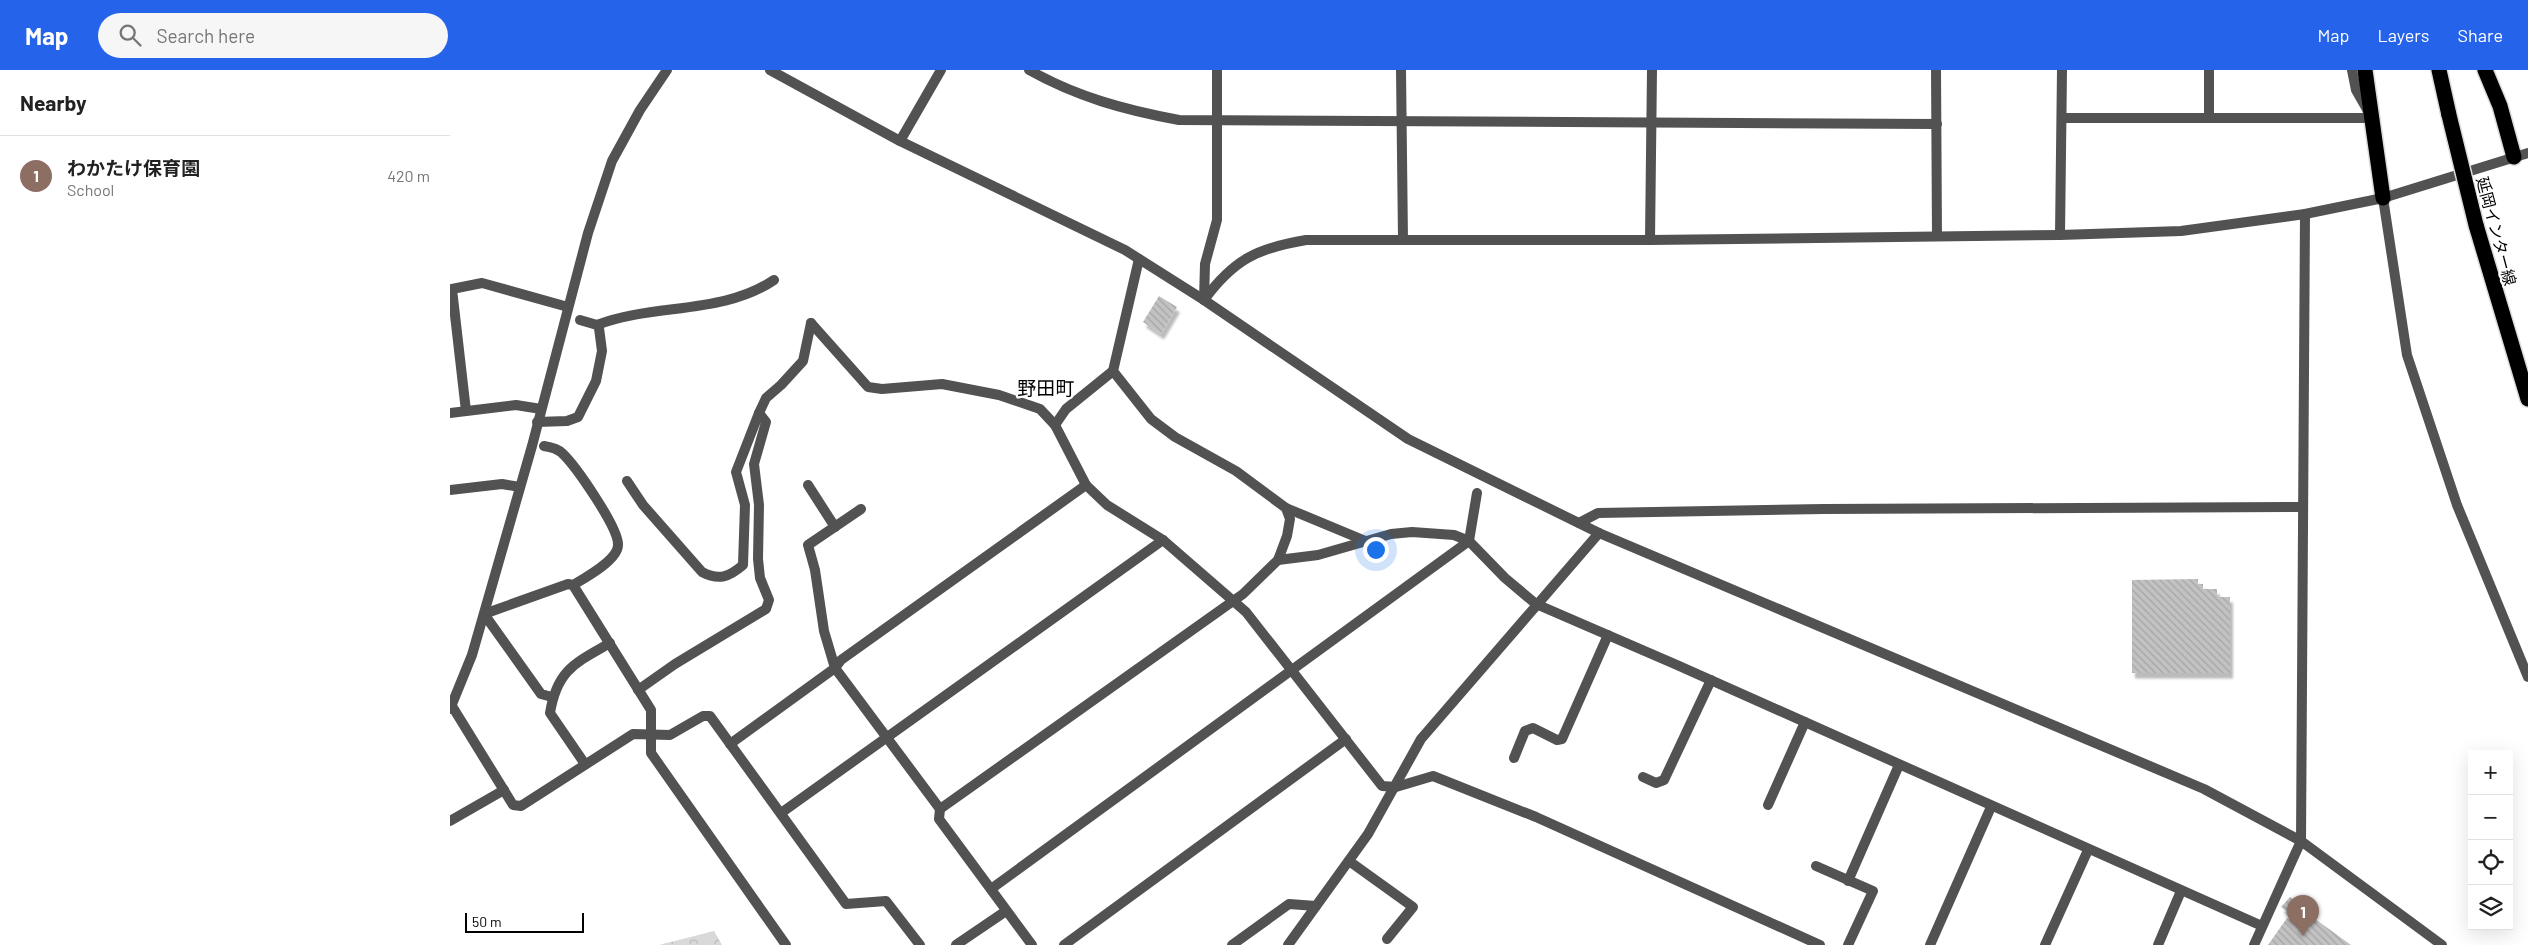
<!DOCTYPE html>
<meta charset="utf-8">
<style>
:root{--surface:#fff;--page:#f6f6f6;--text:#222;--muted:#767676;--line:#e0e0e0;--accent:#2563eb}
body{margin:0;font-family:Barlow,"Noto Sans JP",sans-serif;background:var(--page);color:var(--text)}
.controls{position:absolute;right:15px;bottom:15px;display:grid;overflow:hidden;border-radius:0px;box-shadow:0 5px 20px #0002}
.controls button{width:45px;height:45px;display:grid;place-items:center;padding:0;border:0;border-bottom:1px solid var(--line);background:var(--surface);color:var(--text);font:25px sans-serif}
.scale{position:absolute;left:15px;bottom:12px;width:119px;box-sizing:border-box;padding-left:5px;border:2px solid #000;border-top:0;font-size:14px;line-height:18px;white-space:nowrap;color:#000;-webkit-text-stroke:4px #fff;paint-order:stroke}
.you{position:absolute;left:925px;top:479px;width:18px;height:18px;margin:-12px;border:4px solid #fff;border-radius:50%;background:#1a73e8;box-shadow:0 0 0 8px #1a73e833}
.badge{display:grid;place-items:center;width:32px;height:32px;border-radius:50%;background:var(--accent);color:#fff;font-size:16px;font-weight:700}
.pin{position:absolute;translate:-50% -41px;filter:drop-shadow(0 1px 2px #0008)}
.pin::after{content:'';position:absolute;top:26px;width:18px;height:15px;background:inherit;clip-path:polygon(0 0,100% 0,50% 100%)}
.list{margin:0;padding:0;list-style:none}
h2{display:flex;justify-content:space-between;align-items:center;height:65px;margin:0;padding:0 20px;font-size:21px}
h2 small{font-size:16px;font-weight:400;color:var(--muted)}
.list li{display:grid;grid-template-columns:32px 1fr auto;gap:15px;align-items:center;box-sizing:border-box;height:80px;padding:0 20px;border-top:1px solid var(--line)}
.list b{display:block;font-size:19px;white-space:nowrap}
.list p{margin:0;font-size:16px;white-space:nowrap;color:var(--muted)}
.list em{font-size:16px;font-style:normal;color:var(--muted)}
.icon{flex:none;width:28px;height:28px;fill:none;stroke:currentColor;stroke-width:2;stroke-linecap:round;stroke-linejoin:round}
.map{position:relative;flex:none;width:2078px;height:875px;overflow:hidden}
header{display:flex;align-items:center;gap:30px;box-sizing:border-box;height:70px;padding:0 25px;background:var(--accent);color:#fff}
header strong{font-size:24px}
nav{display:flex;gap:28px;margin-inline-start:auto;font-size:18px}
.search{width:350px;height:45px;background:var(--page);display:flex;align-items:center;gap:12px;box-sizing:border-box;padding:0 18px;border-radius:28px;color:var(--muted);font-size:19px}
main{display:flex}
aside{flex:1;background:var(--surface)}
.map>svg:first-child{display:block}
.forest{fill:url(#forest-crowns)}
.building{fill:url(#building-back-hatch);filter:url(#shadow)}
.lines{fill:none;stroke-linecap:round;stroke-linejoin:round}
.motorway-casing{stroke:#dbdbdb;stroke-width:18}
.minor{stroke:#525252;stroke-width:10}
.tertiary{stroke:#525252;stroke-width:10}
.motorway{stroke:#000;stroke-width:15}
.motorway-bridge-casing{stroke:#dbdbdb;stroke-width:18;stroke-linecap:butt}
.motorway-bridge{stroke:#000;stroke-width:15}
.labels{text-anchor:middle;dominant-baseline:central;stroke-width:4.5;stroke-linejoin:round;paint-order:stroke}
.street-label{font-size:16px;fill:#000;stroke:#fff}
.quarter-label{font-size:19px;fill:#000;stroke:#fff}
</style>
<header>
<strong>Map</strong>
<div class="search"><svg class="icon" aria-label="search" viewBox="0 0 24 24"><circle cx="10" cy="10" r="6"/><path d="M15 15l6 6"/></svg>Search here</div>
<nav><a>Map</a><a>Layers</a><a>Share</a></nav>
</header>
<main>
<aside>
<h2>Nearby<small></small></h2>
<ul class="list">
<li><span class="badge" style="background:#8d6e63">1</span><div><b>わかたけ保育園</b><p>School</p></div><em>420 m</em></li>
</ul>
</aside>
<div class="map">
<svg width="2078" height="875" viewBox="0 0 2078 875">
<defs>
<pattern id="forest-crowns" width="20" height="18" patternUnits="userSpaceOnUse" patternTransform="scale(1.25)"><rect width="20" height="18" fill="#d9d9d9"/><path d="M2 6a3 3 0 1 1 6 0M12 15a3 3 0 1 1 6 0" fill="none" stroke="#b8b8b8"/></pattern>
<pattern id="building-back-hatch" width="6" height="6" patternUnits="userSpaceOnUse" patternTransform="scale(1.25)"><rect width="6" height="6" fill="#c2c2c2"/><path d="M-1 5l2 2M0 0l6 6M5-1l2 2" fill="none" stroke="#a5a5a5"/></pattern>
<filter id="shadow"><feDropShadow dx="3" dy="5.5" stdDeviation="1" flood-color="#0004"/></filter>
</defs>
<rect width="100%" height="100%" fill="#fff"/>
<path class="forest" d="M264 861 272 875H209Z"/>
<g class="building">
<path d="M709 226 727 237 711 264 693 252Z"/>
<path d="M1748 509V514H1753V519H1767V527H1780V603H1682V510Z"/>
<path d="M1840 827 1859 841 1857 843 1901 875H1818L1837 848 1848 855 1850 852 1831 837Z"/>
</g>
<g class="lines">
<defs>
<g id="motorway">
<path d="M1915 0 1933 128"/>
<path d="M1989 0 1999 45"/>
<path d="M2035 0 2050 36 2064 87"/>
<path d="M2026 155 2078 329"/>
</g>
</defs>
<use href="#motorway" class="motorway-casing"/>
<g class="minor">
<path d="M579 0C627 27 675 40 729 50L1487 54"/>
<path d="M951 0 953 170"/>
<path d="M1486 0 1487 166"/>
<path d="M1612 48H1922L1906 20 1902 0"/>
<path d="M1759 48V0"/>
<path d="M450 71 491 0"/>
<path d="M1200 170 1202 0"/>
<path d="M754 230 755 194 767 150V0"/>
<path d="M361 253 418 317 432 319 492 314 549 325 590 339 605 355 636 415 657 435 713 470 796 542 932 716 946 717 983 706 1086 747 1370 875"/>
<path d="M147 255C204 233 272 245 324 210"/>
<path d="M16 341 2 219 32 213 118 237"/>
<path d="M0 343 66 335 91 339"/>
<path d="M309 343 316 328 331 315 353 291 361 253"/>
<path d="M87 352 117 351 128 347 146 311 152 281 149 258 147 255 130 250"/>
<path d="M605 355 616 339 663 301"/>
<path d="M94 376C100 377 108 379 112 383 125 395 169 458 168 475 168 490 135 508 123 515"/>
<path d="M177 411 193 435 252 502C269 511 279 507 293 495L295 435 286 402 309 343 316 352 304 394 309 435 308 489 310 508 319 530 316 539 225 594 188 620"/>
<path d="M358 415 385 457"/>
<path d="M0 420 52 414 70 417"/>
<path d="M1027 423 1019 471 1055 508 1086 534 1227 595 1812 856"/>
<path d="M836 438 918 472"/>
<path d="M1129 453 1148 443 1374 439 1853 437"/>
<path d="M102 627 91 624 34 544 118 514 123 515 201 640V683L336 875"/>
<path d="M2 636 63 735 71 736 183 664 220 665 253 646H260L396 834 436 831 470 875"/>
<path d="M280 674 385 598 374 561 365 500 358 475 411 439"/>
<path d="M1064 688 1075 661 1083 658 1107 670 1112 669 1158 565"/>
<path d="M135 694 100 643C107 600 125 593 160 573"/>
<path d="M1193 707 1206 713 1214 710 1261 610"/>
<path d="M1318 735 1355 652"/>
<path d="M490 739 793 524 828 490 837 466 840 449 836 438 786 401 725 367 701 349 663 301 689 189"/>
<path d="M331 743 713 470"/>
<path d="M0 751 54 720"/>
<path d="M899 791 963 837 937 869"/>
<path d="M1366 796 1423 821 1398 875"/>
<path d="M1398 811 1449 695"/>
<path d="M541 819 1019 471 1004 465 962 462 941 464 868 485 828 490"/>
<path d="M506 875 556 841"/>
<path d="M582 875 489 749 490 739 385 598 391 590 636 415"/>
<path d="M614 875 896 669"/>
<path d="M782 875 839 834 866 836"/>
<path d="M1480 875 1541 737"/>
<path d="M1595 875 1638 780"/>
<path d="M1708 875 1731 821"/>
<path d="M1804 875 1851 771 1855 144"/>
</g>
<g class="tertiary">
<path d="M320 0 450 71 675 180 754 230 958 369 1149 463 1754 719 1851 771 1992 875"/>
<path d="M1933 128 1957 285 2007 435 2078 607"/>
<path d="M1610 165 1612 0"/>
<path d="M754 230C784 189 808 178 856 170H1200L1610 165 1731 161 1855 144 1933 128 2078 83"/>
<path d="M0 639 22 585 82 376 138 163 162 91 190 40 217 0"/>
<path d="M838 875 918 764 971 669 1149 463"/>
</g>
<use href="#motorway" class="motorway"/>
<defs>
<path id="motorway-bridge" d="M1999 45 2026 155"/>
</defs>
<use href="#motorway-bridge" class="motorway-bridge-casing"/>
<use href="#motorway-bridge" class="motorway-bridge"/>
</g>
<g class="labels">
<g class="street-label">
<text transform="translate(2047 161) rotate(75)">延岡インター線</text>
</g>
<g class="quarter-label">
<text x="596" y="317">野田町</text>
</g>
</g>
</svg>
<div class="controls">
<button>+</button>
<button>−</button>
<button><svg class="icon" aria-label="locate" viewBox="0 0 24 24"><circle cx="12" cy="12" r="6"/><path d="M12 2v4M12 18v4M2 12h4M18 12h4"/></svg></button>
<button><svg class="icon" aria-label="layers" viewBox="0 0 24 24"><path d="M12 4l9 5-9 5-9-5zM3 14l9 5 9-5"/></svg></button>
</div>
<div class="scale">50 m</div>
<div class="you"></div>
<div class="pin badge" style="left:1853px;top:866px;background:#8d6e63">1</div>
</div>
</main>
